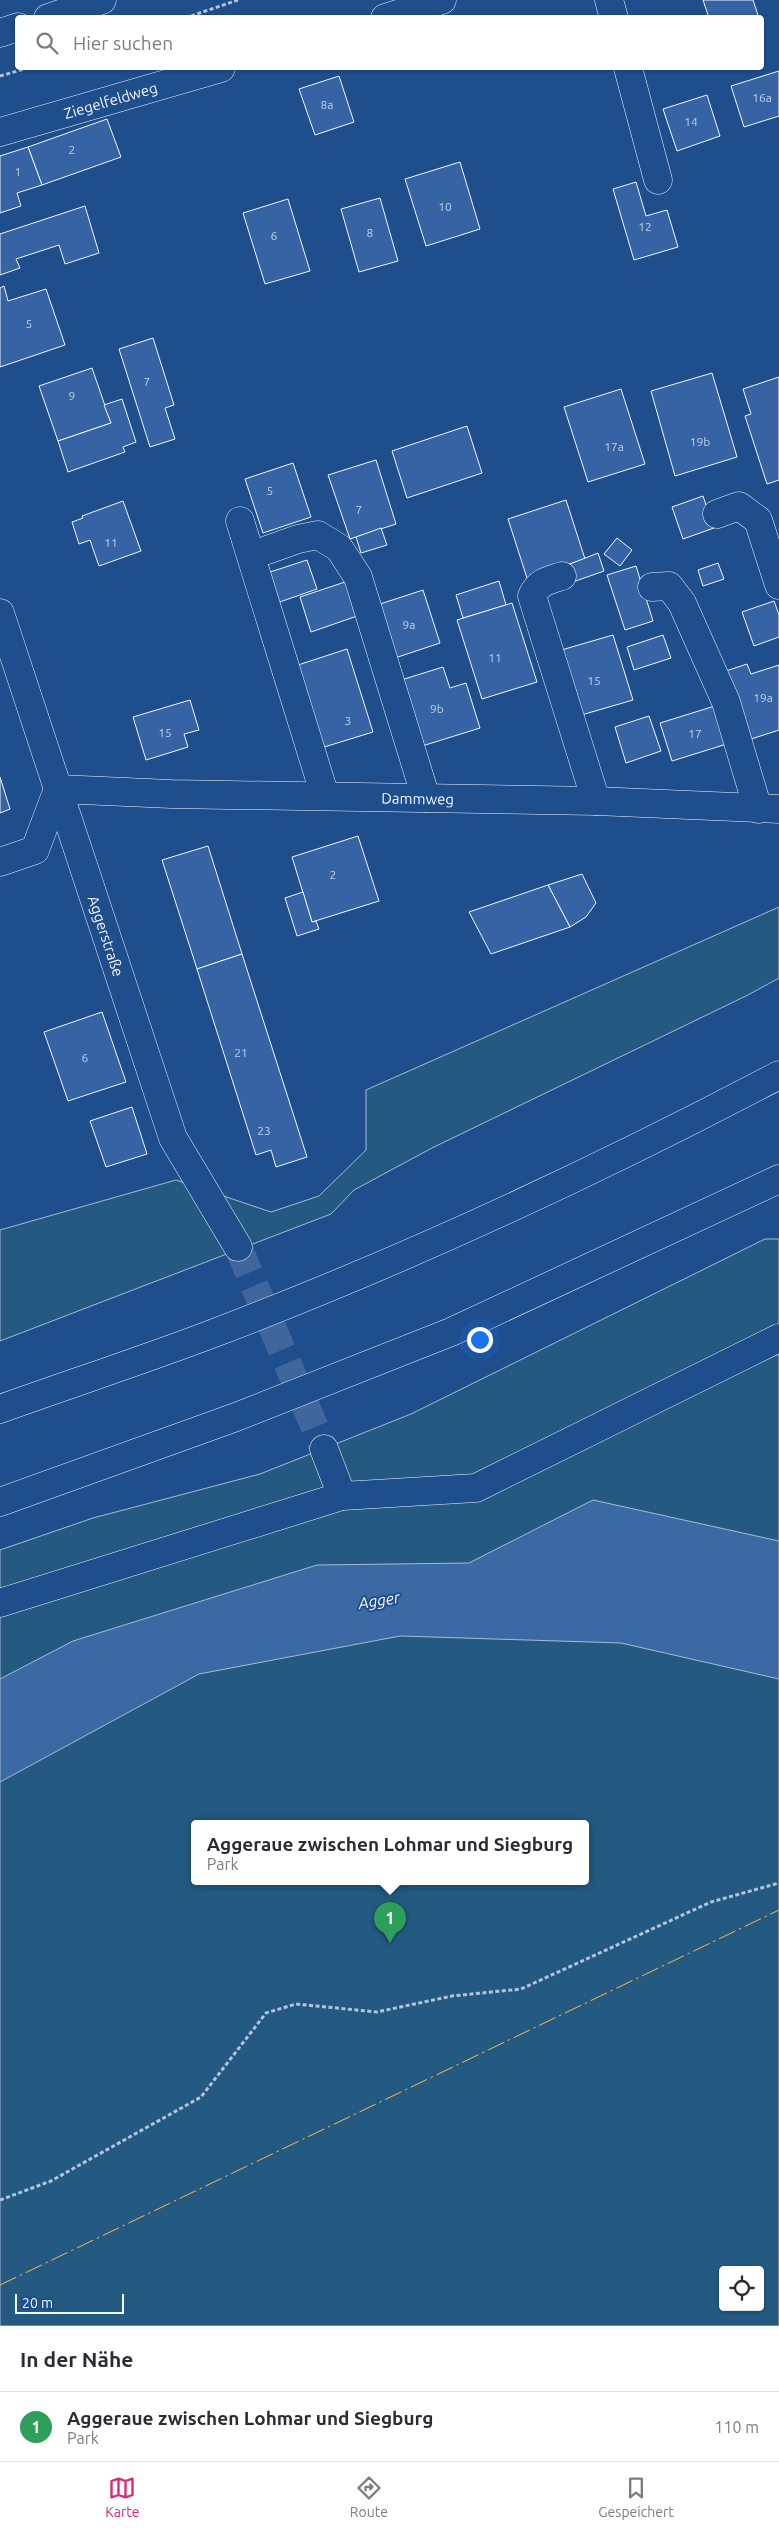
<!DOCTYPE html>
<html lang="de">
<meta charset="utf-8">
<style>
:root{--surface:#fff;--page:#f2f2f3;--text:#2b2b33;--muted:#7c7c81;--line:#e1e1e2;--accent:#db2777}
body{margin:0;font-family:Ubuntu,sans-serif;background:var(--page);color:var(--text)}
.controls{position:absolute;right:15px;bottom:15px;display:grid;overflow:hidden;border-radius:5px;box-shadow:0 1px 4px #0004}
.controls button{width:45px;height:45px;display:grid;place-items:center;padding:0;border:0;border-bottom:1px solid var(--line);background:var(--surface);color:var(--text);font:25px sans-serif}
.scale{position:absolute;left:15px;bottom:12px;width:109px;box-sizing:border-box;padding-left:5px;border:2px solid #f2f6ff;border-top:0;font-size:14px;line-height:18px;white-space:nowrap;color:#f2f6ff;-webkit-text-stroke:4px #1f4e8c;paint-order:stroke}
.you{position:absolute;left:479px;top:1339px;width:18px;height:18px;margin:-12px;border:4px solid #fff;border-radius:50%;background:#1a73e8;box-shadow:0 0 0 8px #1a73e833}
.badge{display:grid;place-items:center;width:32px;height:32px;border-radius:50%;background:var(--accent);color:#fff;font-size:16px;font-weight:700}
.pin{position:absolute;translate:-50% -41px;filter:drop-shadow(0 1px 2px #0008)}
.pin::after{content:'';position:absolute;top:26px;width:18px;height:15px;background:inherit;clip-path:polygon(0 0,100% 0,50% 100%)}
.popup{position:absolute;left:191px;top:1820px;width:398px;height:65px;box-sizing:border-box;display:grid;place-content:center;border-radius:5px;background:var(--surface);filter:drop-shadow(0 1px 4px #0005);font-size:16px;white-space:nowrap;color:var(--muted)}
.popup b{font-size:19px;color:var(--text)}
.popup::after{content:'';position:absolute;left:50%;top:100%;margin-left:-10px;border:10px solid transparent;border-top-color:var(--surface)}
.list{margin:0;padding:0;list-style:none}
h2{display:flex;justify-content:space-between;align-items:center;height:65px;margin:0;padding:0 20px;font-size:21px}
h2 small{font-size:16px;font-weight:400;color:var(--muted)}
.list li{display:grid;grid-template-columns:32px 1fr auto;gap:15px;align-items:center;box-sizing:border-box;height:70px;padding:0 20px;border-top:1px solid var(--line)}
.list b{display:block;font-size:19px;white-space:nowrap}
.list p{margin:0;font-size:16px;white-space:nowrap;color:var(--muted)}
.list em{font-size:16px;font-style:normal;color:var(--muted)}
.icon{flex:none;width:28px;height:28px;fill:none;stroke:currentColor;stroke-width:2;stroke-linecap:round;stroke-linejoin:round}
.map{position:relative;flex:none;width:779px;height:2326px;overflow:hidden}
.search{position:absolute;background:var(--surface);box-shadow:0 1px 4px #0004;left:15px;right:15px;top:15px;height:55px;display:flex;align-items:center;gap:12px;box-sizing:border-box;padding:0 18px;border-radius:5px;color:var(--muted);font-size:19px}
.sheet{height:135px;background:var(--surface)}
nav{display:flex;justify-content:space-around;align-items:center;box-sizing:border-box;height:70px;border-top:1px solid var(--line);background:var(--surface);font-size:14px;color:var(--muted)}
nav a{display:grid;justify-items:center;gap:2px}
nav .on{color:var(--accent)}
.map>svg:first-child{display:block}
.green{fill:#245a82;stroke:#a8bbd7;fill-rule:evenodd}
.water{fill:#3b69a3;stroke:#a8bbd7}
.building{fill:#3563a3;stroke:#f2f6ff}
.lines{fill:none;stroke-linecap:round;stroke-linejoin:round}
.minor-tunnel{stroke:#3f679d;stroke-width:28;stroke-dasharray:28 14;stroke-linecap:butt}
.minor-casing{stroke:#f2f6ff;stroke-width:29}
.major-casing{stroke:#f2f6ff;stroke-width:29}
.highway-casing{stroke:#f2f6ff;stroke-width:29}
.path{stroke:#b3c4dc;stroke-width:3;stroke-dasharray:4 2.5;stroke-linecap:butt}
.minor{stroke:#1f4e8c;stroke-width:28}
.major{stroke:#1f4e8c;stroke-width:28}
.highway{stroke:#1f4e8c;stroke-width:28}
.power{stroke:#ffb74d;stroke-width:1;stroke-dasharray:18 4 2.5 4;stroke-linecap:butt}
.labels{text-anchor:middle;dominant-baseline:central;stroke-width:4;stroke-linejoin:round;paint-order:stroke}
.number-label{font-size:12px;fill:#c3d1e8}
.street-label{font-size:15px;fill:#f2f6ff;stroke:#1f4e8c}
.water-label{font-size:16px;font-style:italic;fill:#f2f6ff;stroke:#1f4e8c}
</style>
<div class="map">
<svg width="779" height="2326" viewBox="0 0 779 2326">
<rect width="100%" height="100%" fill="#1f4e8c"/>
<g class="green">
<path d="M779 907V978L748 995 432 1148 354 1190 331 1214 0 1341V1230L176 1180 271 1212 319 1196 366 1150V1090Z"/>
<path d="M765 1239H779V2326H0V1550L93 1518 260 1474 411 1414ZM195 1824H585V1882H195ZM723 2270H760V2307H723Z"/>
</g>
<path class="water" d="M593 1500 779 1541V1679L621 1643 400 1636 199 1674 0 1782V1679L73 1641 317 1565 469 1563Z"/>
<g class="building">
<path d="M703 0H753L758 15 752 18H709Z"/>
<path d="M779 71V116L744 127 731 86Z"/>
<path d="M339 76 354 122 315 135 299 89Z"/>
<path d="M707 95 720 136 677 151 663 109Z"/>
<path d="M107 119 121 157 42 185 28 147Z"/>
<path d="M28 147 42 185 17 193 21 206 0 213V156Z"/>
<path d="M460 162 480 229 426 246 405 179Z"/>
<path d="M636 182 646 216 667 210 678 247 634 260 613 189Z"/>
<path d="M380 198 398 261 359 272 341 209Z"/>
<path d="M288 199 310 271 265 284 243 213Z"/>
<path d="M85 206 99 253 65 264 59 245 16 259 20 268 0 275V234Z"/>
<path d="M4 286 8 301 46 289 65 345 0 367V288Z"/>
<path d="M153 338 174 405 165 408 175 439 150 447 119 349Z"/>
<path d="M92 368 111 423 58 441 39 386Z"/>
<path d="M712 373 737 457 675 476 651 391Z"/>
<path d="M779 377V480L767 484 745 416 751 414 743 389Z"/>
<path d="M621 389 645 464 588 482 564 407Z"/>
<path d="M122 399 136 442 123 447 125 452 68 472 58 441 111 423 104 405Z"/>
<path d="M467 426 482 473 407 498 392 451Z"/>
<path d="M376 460 396 524 350 539 328 475Z"/>
<path d="M293 463 311 517 263 533 245 479Z"/>
<path d="M703 496 714 528 683 539 672 507Z"/>
<path d="M566 500 585 559 527 578 508 519Z"/>
<path d="M123 501 141 551 99 566 90 540 79 544 72 522 83 518 82 516Z"/>
<path d="M381 528 387 545 361 553 356 537Z"/>
<path d="M617 538 632 550 620 566 604 554Z"/>
<path d="M598 553 604 571 570 583 565 566Z"/>
<path d="M307 560 317 589 274 604 264 574Z"/>
<path d="M718 563 724 579 703 586 698 570Z"/>
<path d="M636 566 653 621 625 630 607 575Z"/>
<path d="M348 581 360 615 311 632 300 597Z"/>
<path d="M499 581 506 605 463 618 456 595Z"/>
<path d="M423 590 440 643 395 658 377 605Z"/>
<path d="M774 601 779 615V637L754 646 742 612Z"/>
<path d="M512 603 537 682 482 699 457 620Z"/>
<path d="M613 635 633 700 578 716 558 651Z"/>
<path d="M663 635 671 658 634 670 627 647Z"/>
<path d="M347 649 373 732 321 748 295 666Z"/>
<path d="M747 664 751 674 779 665V730L745 741 723 672Z"/>
<path d="M443 667 450 688 466 683 480 728 419 747 398 681Z"/>
<path d="M190 700 199 730 184 734 188 747 146 760 133 717Z"/>
<path d="M718 705 730 743 672 761 660 723Z"/>
<path d="M649 716 661 751 626 763 615 727Z"/>
<path d="M0 777 10 809 0 813Z"/>
<path d="M358 836 379 901 312 922 292 857Z"/>
<path d="M208 846 242 954 197 969 162 860Z"/>
<path d="M582 874 596 903 586 917 570 927 548 885Z"/>
<path d="M548 885 570 927 491 954 469 912Z"/>
<path d="M303 892 312 922 316 921 319 929 297 936 285 898Z"/>
<path d="M242 954 307 1157 276 1167 271 1150 256 1155 197 969Z"/>
<path d="M102 1012 126 1082 68 1101 44 1032Z"/>
<path d="M132 1107 147 1154 106 1167 90 1121Z"/>
</g>
<g class="lines">
<path class="minor-tunnel" d="M238 1247 324 1449"/>
<defs>
<g id="minor">
<path d="M609 0 614 18"/>
<path d="M385 18 442 0"/>
<path d="M628 68 658 180"/>
<path id="s1" d="M0 132 221 68"/>
<path d="M717 514 739 506 758 520 779 585"/>
<path d="M240 521 325 796"/>
<path d="M267 550 298 539 318 535 339 548 358 577 426 798"/>
<path d="M562 576C549 580 538 582 532 596L596 801"/>
<path d="M652 587 669 586 682 603 726 702 758 809"/>
<path id="s2" d="M0 613 173 1138 238 1247"/>
<path id="s3" d="M0 862 35 850 58 789 171 794 596 801 779 809"/>
<path d="M324 1449 342 1496"/>
<path d="M0 1603 342 1496 476 1488 779 1338"/>
</g>
<g id="major">
<path d="M48 18 102 0"/>
<path d="M0 33 18 27"/>
</g>
<g id="highway">
<path d="M0 1409C70 1384 140 1361 209 1335 404 1261 595 1172 779 1075"/>
<path d="M0 1502 236 1417 451 1332 779 1179"/>
</g>
</defs>
<use href="#minor" class="minor-casing"/>
<use href="#major" class="major-casing"/>
<use href="#highway" class="highway-casing"/>
<g class="path">
<path d="M185 18 238 0"/>
<path d="M0 76 28 68"/>
<path d="M0 2200 51 2181 201 2097 266 2013 296 2004 377 2012 452 1996 521 1989 711 1902 779 1883"/>
</g>
<use href="#minor" class="minor"/>
<use href="#major" class="major"/>
<use href="#highway" class="highway"/>
<path class="power" d="M0 2285 779 1910"/>
</g>
<g class="labels">
<g class="number-label">
<text x="762" y="97">16a</text>
<text x="327" y="104">8a</text>
<text x="691" y="121">14</text>
<text x="72" y="149">2</text>
<text x="18" y="171">1</text>
<text x="445" y="206">10</text>
<text x="645" y="226">12</text>
<text x="370" y="232">8</text>
<text x="274" y="235">6</text>
<text x="29" y="323">5</text>
<text x="147" y="381">7</text>
<text x="72" y="395">9</text>
<text x="700" y="441">19b</text>
<text x="614" y="446">17a</text>
<text x="270" y="490">5</text>
<text x="359" y="509">7</text>
<text x="111" y="542">11</text>
<text x="409" y="624">9a</text>
<text x="495" y="657">11</text>
<text x="594" y="680">15</text>
<text x="763" y="697">19a</text>
<text x="437" y="708">9b</text>
<text x="348" y="720">3</text>
<text x="165" y="732">15</text>
<text x="695" y="733">17</text>
<text x="333" y="874">2</text>
<text x="241" y="1052">21</text>
<text x="85" y="1057">6</text>
<text x="264" y="1130">23</text>
</g>
<g class="street-label">
<text stroke="none"><textPath href="#s1" startOffset="115">Ziegelfeldweg</textPath></text>
<text stroke="none"><textPath href="#s3" startOffset="462">Dammweg</textPath></text>
<text stroke="none"><textPath href="#s2" startOffset="340">Aggerstraße</textPath></text>
</g>
<g class="water-label">
<text transform="translate(379 1600) rotate(-9)">Agger</text>
</g>
</g>
</svg>
<div class="controls">
<button><svg class="icon" aria-label="locate" viewBox="0 0 24 24"><circle cx="12" cy="12" r="6"/><path d="M12 2v4M12 18v4M2 12h4M18 12h4"/></svg></button>
</div>
<div class="scale">20 m</div>
<div class="you"></div>
<div class="pin badge" style="left:390px;top:1943px;background:#2e9e5b">1</div>
<div class="popup"><b>Aggeraue zwischen Lohmar und Siegburg</b>Park</div>
<div class="search"><svg class="icon" aria-label="search" viewBox="0 0 24 24"><circle cx="10" cy="10" r="6"/><path d="M15 15l6 6"/></svg>Hier suchen</div>
</div>
<section class="sheet">
<h2>In der Nähe<small></small></h2>
<ul class="list">
<li><span class="badge" style="background:#2e9e5b">1</span><div><b>Aggeraue zwischen Lohmar und Siegburg</b><p>Park</p></div><em>110 m</em></li>
</ul>
</section>
<nav>
<a class="on"><svg class="icon" aria-label="map" viewBox="0 0 24 24"><path d="M3 6l6-2 6 2 6-2v14l-6 2-6-2-6 2zM9 4v14M15 6v14"/></svg>Karte</a>
<a><svg class="icon" aria-label="directions" viewBox="0 0 24 24"><path d="M12 3l9 9-9 9-9-9zM9 14v-3h6M13 9l2 2-2 2"/></svg>Route</a>
<a><svg class="icon" aria-label="saved" viewBox="0 0 24 24"><path d="M7 4h10v16l-5-4-5 4z"/></svg>Gespeichert</a>
</nav>
